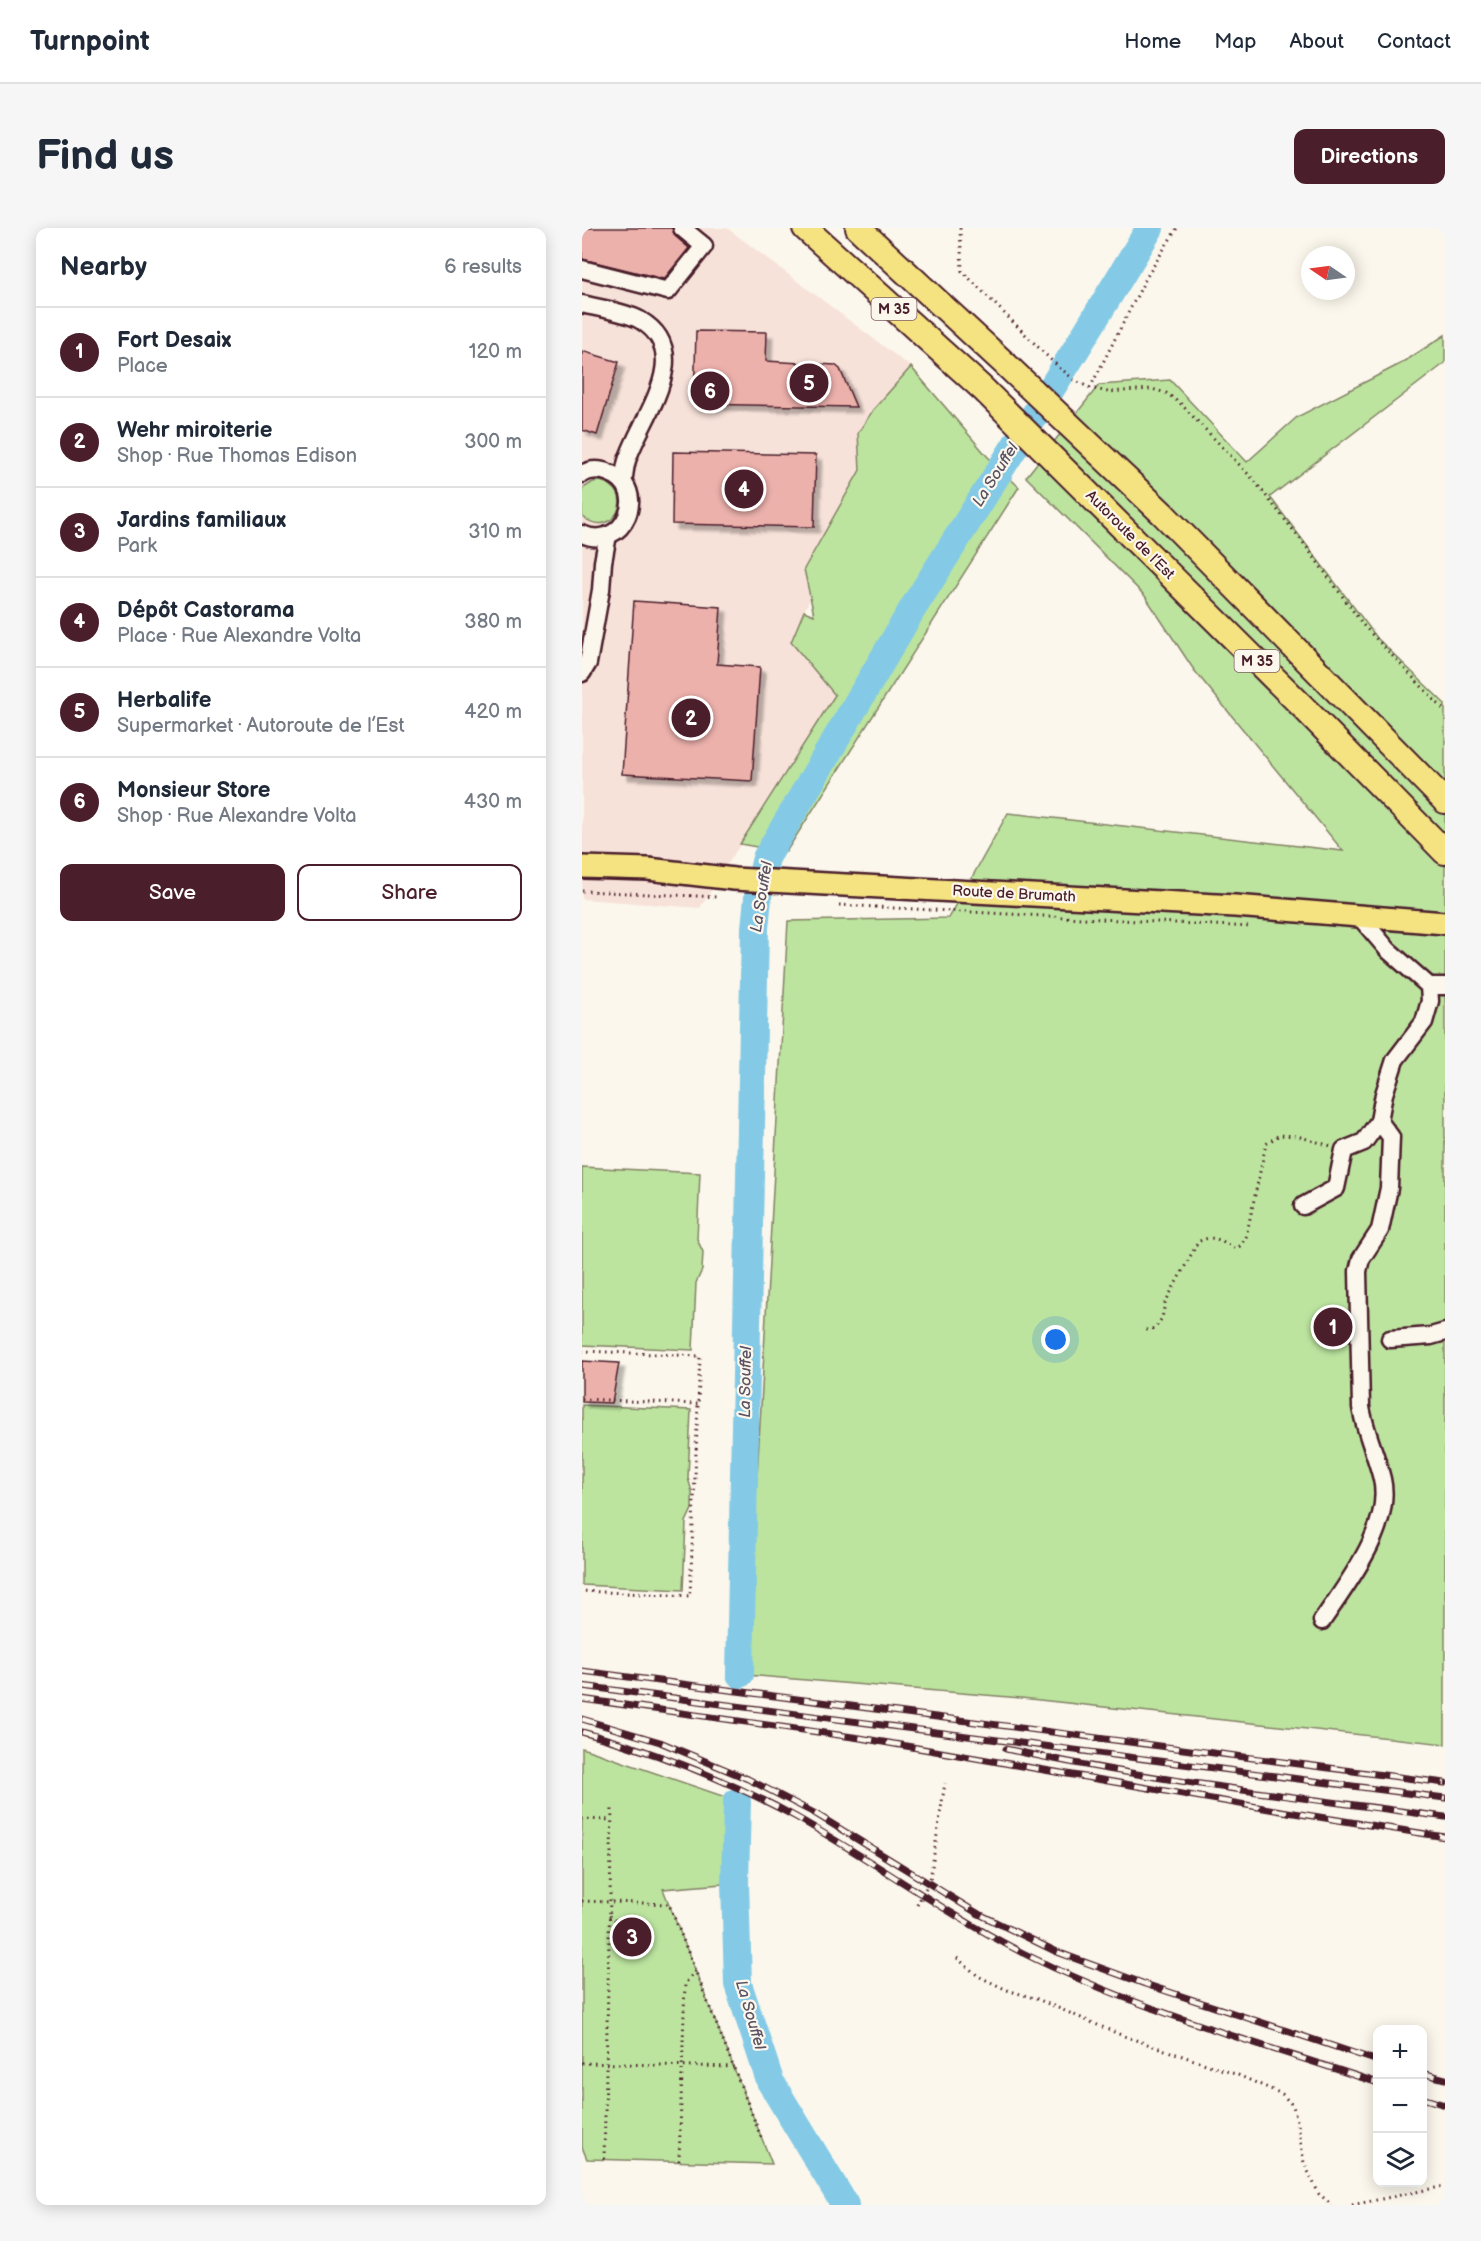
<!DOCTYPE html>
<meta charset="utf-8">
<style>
:root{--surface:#fff;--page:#f6f6f7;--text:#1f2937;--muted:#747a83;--line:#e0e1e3;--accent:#4a1f2b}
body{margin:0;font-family:"Balsamiq Sans",sans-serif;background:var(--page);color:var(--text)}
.controls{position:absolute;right:18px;bottom:18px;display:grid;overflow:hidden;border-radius:12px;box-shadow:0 3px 15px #0003}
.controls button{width:54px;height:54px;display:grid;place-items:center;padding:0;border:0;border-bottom:2px solid var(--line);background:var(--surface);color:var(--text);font:30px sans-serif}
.compass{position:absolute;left:719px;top:18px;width:54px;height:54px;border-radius:50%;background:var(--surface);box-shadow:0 3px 15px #0003;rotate:283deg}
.you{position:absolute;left:474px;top:1112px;width:21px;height:21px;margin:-15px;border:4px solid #fff;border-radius:50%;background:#1a73e8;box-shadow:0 0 0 9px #1a73e833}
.badge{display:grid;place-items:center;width:39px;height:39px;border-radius:50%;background:var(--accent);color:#fff;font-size:20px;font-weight:700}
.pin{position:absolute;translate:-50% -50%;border:3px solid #fff;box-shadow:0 2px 6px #0006}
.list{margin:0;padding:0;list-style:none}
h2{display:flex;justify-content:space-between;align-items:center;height:78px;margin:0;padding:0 24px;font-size:26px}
h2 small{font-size:20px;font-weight:400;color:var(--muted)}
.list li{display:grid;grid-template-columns:39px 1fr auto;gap:18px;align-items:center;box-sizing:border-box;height:90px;padding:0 24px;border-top:2px solid var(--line)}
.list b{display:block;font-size:22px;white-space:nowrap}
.list p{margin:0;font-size:20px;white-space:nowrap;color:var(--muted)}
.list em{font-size:20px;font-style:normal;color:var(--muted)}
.actions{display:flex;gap:12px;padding:18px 24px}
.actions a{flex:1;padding:14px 0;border:2px solid var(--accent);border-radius:12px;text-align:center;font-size:21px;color:var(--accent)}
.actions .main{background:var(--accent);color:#fff}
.icon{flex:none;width:33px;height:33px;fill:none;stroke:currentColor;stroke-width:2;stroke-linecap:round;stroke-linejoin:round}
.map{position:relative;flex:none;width:863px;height:1977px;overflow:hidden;border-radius:12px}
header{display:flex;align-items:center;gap:36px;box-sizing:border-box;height:84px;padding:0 30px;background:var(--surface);border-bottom:2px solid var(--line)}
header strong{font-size:28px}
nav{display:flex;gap:33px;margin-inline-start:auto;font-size:21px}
.intro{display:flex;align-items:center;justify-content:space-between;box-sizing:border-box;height:144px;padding:0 36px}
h1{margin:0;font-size:42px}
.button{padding:15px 27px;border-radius:12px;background:var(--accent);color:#fff;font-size:21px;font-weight:700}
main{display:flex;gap:36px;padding:0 36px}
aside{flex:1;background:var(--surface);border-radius:12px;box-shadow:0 3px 15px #0003}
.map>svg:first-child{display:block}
.built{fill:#f7e2d9}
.green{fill:#bce49f;stroke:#838265;stroke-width:1.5}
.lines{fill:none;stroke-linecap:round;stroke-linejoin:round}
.river{stroke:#84cae6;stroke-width:28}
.building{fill:#edb1ac;stroke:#4a1f2b;stroke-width:1.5;filter:url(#shadow)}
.minor-casing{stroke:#4a1f2b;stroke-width:21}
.major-casing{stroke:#4a1f2b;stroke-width:26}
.highway-casing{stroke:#4a1f2b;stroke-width:28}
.path{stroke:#4a1f2b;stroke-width:3;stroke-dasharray:1.5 4.5;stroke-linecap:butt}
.minor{stroke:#fbf7ec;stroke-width:16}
.major{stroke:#f5e382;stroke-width:21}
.highway{stroke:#f5e382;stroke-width:24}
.rail-casing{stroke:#4a1f2b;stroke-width:7}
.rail{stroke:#fbf7ec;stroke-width:4.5;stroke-dasharray:14;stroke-linecap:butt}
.labels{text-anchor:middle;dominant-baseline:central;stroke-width:4.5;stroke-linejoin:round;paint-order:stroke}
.shield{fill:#fbf7ec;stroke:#7f6065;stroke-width:1.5}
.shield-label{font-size:14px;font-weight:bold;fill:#4a1f2b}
.street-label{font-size:15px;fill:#4a1f2b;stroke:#fbf7ec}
.water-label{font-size:16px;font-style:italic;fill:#5b5263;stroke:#fbf7ec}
</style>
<header>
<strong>Turnpoint</strong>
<nav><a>Home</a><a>Map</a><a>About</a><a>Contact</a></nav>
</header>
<div class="intro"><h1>Find us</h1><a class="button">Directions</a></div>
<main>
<aside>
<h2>Nearby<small>6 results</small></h2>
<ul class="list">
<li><span class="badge">1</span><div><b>Fort Desaix</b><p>Place</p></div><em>120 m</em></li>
<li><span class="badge">2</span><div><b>Wehr miroiterie</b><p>Shop · Rue Thomas Edison</p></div><em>300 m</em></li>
<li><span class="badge">3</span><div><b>Jardins familiaux</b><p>Park</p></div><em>310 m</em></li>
<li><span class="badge">4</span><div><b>Dépôt Castorama</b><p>Place · Rue Alexandre Volta</p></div><em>380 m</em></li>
<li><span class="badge">5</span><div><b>Herbalife</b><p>Supermarket · Autoroute de l’Est</p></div><em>420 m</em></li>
<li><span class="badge">6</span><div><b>Monsieur Store</b><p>Shop · Rue Alexandre Volta</p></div><em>430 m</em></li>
</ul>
<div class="actions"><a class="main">Save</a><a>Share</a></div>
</aside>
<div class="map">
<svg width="863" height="1977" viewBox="0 0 863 1977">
<defs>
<filter id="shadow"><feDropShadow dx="5.5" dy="5.5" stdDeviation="1.5" flood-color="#0004"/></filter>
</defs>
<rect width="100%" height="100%" fill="#fbf7ec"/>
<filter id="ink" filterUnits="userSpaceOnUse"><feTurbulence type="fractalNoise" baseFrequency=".0167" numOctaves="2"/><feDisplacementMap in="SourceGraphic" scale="12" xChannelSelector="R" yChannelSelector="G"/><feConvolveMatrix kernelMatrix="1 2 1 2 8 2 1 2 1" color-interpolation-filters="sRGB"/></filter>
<g filter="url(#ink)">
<path class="built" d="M0 0H145L329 139 209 414 253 467 118 680 0 671Z"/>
<g class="green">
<path d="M863 107V135L688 269 796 411 863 476V1516L439 1470 164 1447 206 693 367 690 426 585 761 623 612 442 563 368 444 249 517 157 588 152 665 234 715 189 820 135Z"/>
<path d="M329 139 405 228 437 259 204 624 158 616 253 467 209 414 222 383 232 387 222 341 278 242 276 205 291 182Z"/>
<path d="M18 253C57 262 31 315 0 288V261L11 254Z"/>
<path d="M0 939 118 945 115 1011 121 1024 120 1042 114 1055 111 1122 0 1117Z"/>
<path d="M0 1177 109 1182 106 1250 110 1264V1281L104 1294 101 1362 0 1357Z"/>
<path d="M0 1520 155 1573 152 1655 81 1661 190 1936 5 1931 0 1919Z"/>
</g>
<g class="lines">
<g class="river">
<path d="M158 1446 173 700 177 660 184 630 331 380 493 123 568 0"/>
<path d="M155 1574 153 1655 156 1756 188 1853 263 1977"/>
</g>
</g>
<g class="building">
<path d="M0 0H90L93 8 107 20 82 51 0 31Z"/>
<path d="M114 103 185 104 184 133 253 137 258 141 274 179 112 176Z"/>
<path d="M0 123 37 134 15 207 0 202Z"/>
<path d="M91 224 234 227 232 299 90 296Z"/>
<path d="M52 373 139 379 135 436 178 439 170 553 40 546Z"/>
<path d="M0 1133 37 1135 30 1175 0 1174Z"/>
</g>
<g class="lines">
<defs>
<g id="minor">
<path d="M0 41 86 63 122 18 100 0"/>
<path d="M0 76C16 80 44 84 58 92 113 124 62 186 47 227 43 235 43 245 41 254"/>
<path d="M0 246C9 241 18 241 27 245 69 260 42 325 0 306"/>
<path d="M0 445 6 435 19 362 21 334 26 307"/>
<path d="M847 758H863"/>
<path d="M721 978 754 960 762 922 782 914 797 893 802 866 813 832 842 794 848 773 847 758 806 722 778 689"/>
<path d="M808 1111 849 1108 863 1104"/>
<path d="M740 1393C764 1357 811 1298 800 1251 794 1226 783 1204 779 1179L776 1043 779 1031 798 1002 807 960 809 909 797 893"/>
</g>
<path id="major" d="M0 639 66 641 152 651 653 678 863 695"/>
<g id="highway">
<path d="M223 0 401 161 721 479 863 624"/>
<path d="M276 0 420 133 580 285 863 573"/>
</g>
</defs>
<use href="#minor" class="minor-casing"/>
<use href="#major" class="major-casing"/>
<use href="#highway" class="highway-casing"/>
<g class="path">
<path d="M378 0 380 43 469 132 492 152 508 160 526 164 570 161 584 165 598 175 670 250 723 317 782 398 863 483"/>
<path d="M508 160 564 50 595 0"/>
<path d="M0 663 136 669"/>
<path d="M257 677 669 699"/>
<path d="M564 1102 573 1100 580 1090 583 1075 616 1014C630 1006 639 1012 652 1020L658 1018 664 1009 684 916 697 907 715 908 749 918"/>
<path d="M0 1123 118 1128 108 1368 0 1363"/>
<path d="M0 1171 116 1176"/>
<path d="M0 1591 30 1592"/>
<path d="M0 1673 87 1676 179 1909"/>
<path d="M335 1677 348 1652 363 1555"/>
<path d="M27 1688 43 1699 50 1700"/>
<path d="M375 1730 396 1748 425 1762 455 1771 539 1807 656 1847 700 1866 711 1878 716 1896 722 1935 737 1966 750 1977"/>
<path d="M0 1835 152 1839"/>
<path d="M22 1931 30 1580"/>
<path d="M97 1933 103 1756 113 1743"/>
<path d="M770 1977 863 1958"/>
</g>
<use href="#minor" class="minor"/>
<use href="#major" class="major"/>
<use href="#highway" class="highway"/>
<defs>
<g id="rail">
<path d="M0 1443 863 1555"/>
<path d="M0 1458 863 1570"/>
<path d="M0 1471 278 1510 693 1582 863 1609"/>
<path d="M0 1491 78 1514 166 1551 234 1586 395 1685 475 1724 563 1756 796 1833"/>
<path d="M0 1504C74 1524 146 1552 214 1589 290 1632 361 1684 439 1724 552 1781 676 1815 796 1855"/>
<path d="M424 1521C568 1553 716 1569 863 1589"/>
<path d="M840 1845 863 1851"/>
<path d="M840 1870 863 1877"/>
</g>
</defs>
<use href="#rail" class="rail-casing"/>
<use href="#rail" class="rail"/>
</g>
</g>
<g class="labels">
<g class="shield">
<rect x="289.5" y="70" width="45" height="22" rx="4.5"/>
<rect x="652.5" y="422" width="45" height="22" rx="4.5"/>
</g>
<g class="shield-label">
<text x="312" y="81">M 35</text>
<text x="675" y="433">M 35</text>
</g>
<g class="street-label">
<text transform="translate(548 307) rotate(45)">Autoroute de l’Est</text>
<text transform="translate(432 666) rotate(3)">Route de Brumath</text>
</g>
<g class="water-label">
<text transform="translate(414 247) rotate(-58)">La Souffel</text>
<text transform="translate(180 669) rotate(-81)">La Souffel</text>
<text transform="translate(164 1154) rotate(-89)">La Souffel</text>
<text transform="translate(168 1787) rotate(74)">La Souffel</text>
</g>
</g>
</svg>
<div class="controls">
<button>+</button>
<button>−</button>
<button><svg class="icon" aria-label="layers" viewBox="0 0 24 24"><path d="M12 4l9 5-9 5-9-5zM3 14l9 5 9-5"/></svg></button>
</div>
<svg class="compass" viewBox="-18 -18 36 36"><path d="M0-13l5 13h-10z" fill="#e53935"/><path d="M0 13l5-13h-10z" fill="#747a83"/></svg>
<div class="you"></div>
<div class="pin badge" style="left:751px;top:1099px">1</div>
<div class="pin badge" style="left:109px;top:490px">2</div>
<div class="pin badge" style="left:50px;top:1709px">3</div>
<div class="pin badge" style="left:162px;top:261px">4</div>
<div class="pin badge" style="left:227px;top:155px">5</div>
<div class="pin badge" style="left:128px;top:163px">6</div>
</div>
</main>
